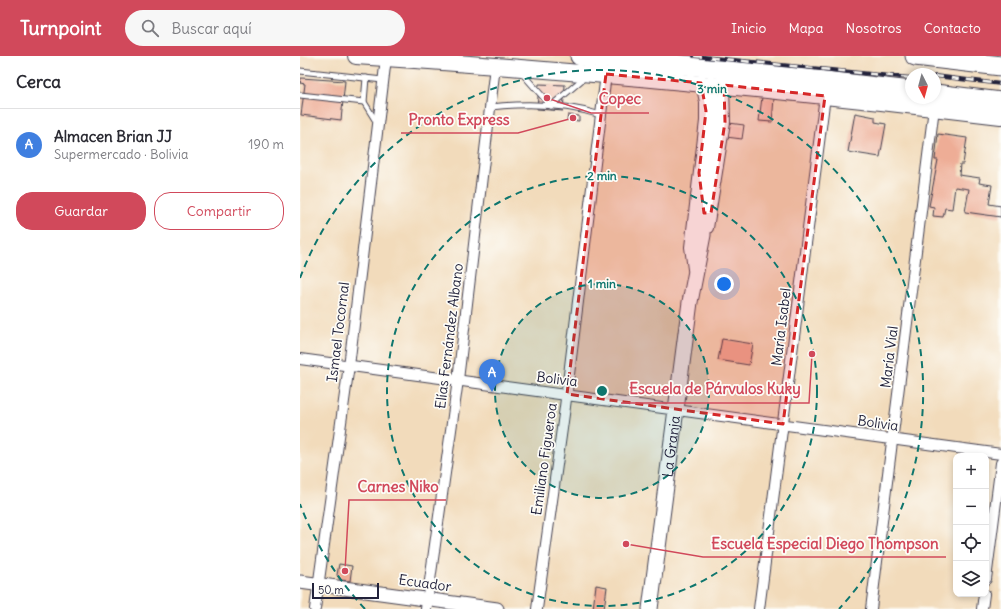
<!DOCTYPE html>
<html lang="es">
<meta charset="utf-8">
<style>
:root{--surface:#fff;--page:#f7f7f7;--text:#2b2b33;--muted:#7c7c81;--line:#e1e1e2;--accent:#d1495b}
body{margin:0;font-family:Delius,sans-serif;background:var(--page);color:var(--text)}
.controls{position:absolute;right:12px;bottom:12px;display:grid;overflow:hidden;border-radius:8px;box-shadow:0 2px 6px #0003}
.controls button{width:36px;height:36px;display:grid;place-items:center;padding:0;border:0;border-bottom:1px solid var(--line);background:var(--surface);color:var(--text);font:20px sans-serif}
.compass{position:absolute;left:605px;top:12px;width:36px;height:36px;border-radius:50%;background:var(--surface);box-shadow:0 2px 6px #0003;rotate:174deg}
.scale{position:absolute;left:12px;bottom:10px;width:67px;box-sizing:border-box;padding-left:4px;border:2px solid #22223b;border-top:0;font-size:11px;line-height:14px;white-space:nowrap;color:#22223b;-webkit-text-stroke:3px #fdfcf7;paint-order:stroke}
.you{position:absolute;left:424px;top:228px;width:14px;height:14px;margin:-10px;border:3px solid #fff;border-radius:50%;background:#1a73e8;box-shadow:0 0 0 6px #1a73e833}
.badge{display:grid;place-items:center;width:26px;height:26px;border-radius:50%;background:var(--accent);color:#fff;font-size:13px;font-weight:700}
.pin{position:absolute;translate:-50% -33px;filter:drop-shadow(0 1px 2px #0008)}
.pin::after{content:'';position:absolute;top:21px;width:14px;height:12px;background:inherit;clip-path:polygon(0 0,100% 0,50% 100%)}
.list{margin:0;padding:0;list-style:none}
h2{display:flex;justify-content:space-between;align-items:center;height:52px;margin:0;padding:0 16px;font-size:17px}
h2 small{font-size:13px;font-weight:400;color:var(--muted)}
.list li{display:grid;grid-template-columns:26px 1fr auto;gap:12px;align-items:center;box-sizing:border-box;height:72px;padding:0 16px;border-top:1px solid var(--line)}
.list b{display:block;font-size:15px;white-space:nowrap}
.list p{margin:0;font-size:13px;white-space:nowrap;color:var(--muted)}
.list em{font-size:13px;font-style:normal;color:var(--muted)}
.actions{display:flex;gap:8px;padding:12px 16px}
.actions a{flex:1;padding:9px 0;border:1px solid var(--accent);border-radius:16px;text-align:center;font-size:14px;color:var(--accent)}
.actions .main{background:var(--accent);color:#fff}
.icon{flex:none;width:22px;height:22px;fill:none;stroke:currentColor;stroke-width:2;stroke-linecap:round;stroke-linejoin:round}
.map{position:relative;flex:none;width:701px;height:553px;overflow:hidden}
header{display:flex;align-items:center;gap:24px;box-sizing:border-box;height:56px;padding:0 20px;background:var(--accent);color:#fff}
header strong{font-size:19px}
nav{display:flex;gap:22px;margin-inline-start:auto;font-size:14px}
.search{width:280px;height:36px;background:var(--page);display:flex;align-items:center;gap:10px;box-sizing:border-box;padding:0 14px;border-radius:22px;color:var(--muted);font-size:15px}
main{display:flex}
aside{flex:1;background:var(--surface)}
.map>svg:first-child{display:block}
.building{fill:#eead96}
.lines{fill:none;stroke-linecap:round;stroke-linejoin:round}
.service-casing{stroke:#413e4e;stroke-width:7}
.minor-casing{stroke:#413e4e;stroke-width:12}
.tertiary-casing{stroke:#413e4e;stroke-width:15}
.secondary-casing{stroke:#413e4e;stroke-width:17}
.primary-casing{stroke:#413e4e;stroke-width:18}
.motorway-casing{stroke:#413e4e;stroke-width:21}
.service{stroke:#fff;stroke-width:5}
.minor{stroke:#fff;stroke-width:10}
.tertiary{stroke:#fff;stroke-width:13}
.secondary{stroke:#fff;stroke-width:15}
.primary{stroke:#fff;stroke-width:16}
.motorway{stroke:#fff;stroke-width:19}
.rail-casing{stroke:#22223b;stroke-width:4}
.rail{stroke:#fdfcf7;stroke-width:2.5;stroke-dasharray:8;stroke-linecap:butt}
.marked{fill:#d62828;fill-opacity:0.2;stroke:#d62828;stroke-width:3;stroke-dasharray:8 5;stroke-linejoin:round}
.ring{fill:none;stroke:#0f766e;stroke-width:2;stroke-dasharray:7 5}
.labels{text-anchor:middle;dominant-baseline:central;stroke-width:3.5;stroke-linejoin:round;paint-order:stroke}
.street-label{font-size:14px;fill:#22223b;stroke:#fdfcf7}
.centre{fill:#0f766e;stroke:#fdfcf7;stroke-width:2}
.ring-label{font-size:12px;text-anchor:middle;font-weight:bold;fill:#0f766e;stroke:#fdfcf7;stroke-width:3.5;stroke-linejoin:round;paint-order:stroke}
.leader{fill:none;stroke:#d1495b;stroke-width:1.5}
.callout-dot{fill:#d1495b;stroke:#fdfcf7;stroke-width:1.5}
.callout-label{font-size:15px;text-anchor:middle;font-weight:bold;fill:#d1495b;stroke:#fdfcf7;stroke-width:3.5;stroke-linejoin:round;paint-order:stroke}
</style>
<header>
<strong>Turnpoint</strong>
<div class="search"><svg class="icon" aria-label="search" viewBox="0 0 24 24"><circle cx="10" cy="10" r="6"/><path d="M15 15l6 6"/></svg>Buscar aquí</div>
<nav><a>Inicio</a><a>Mapa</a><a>Nosotros</a><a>Contacto</a></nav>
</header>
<main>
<aside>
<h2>Cerca<small></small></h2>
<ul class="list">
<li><span class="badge" style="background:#3f7fe0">A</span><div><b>Almacen Brian JJ</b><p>Supermercado · Bolivia</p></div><em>190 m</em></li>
</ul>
<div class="actions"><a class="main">Guardar</a><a>Compartir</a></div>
</aside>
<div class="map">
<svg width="701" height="553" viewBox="0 0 701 553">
<rect width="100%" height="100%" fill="#fdfcf7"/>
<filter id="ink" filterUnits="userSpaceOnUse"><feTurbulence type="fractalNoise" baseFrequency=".025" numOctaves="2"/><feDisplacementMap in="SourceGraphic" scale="8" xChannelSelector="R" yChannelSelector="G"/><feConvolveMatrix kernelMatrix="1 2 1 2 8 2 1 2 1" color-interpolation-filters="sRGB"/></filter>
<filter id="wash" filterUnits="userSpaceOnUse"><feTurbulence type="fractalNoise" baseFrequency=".012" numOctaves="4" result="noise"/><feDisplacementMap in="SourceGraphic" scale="16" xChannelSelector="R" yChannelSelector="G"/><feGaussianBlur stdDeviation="0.9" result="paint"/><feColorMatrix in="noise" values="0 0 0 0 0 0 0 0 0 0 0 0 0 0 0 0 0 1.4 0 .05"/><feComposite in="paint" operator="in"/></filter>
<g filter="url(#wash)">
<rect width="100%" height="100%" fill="#f2dbbb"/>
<g id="blocks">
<g class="building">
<path d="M1 22 45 25 41 64 1 59 5 28 0 27Z"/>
<path d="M239 28 265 29 263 55 237 53Z"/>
<path d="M462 41 474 42 472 66 459 65Z"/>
<path d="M555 57 575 61V66L586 68 580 101 548 96Z"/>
<path d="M268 59 279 60V65L267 64Z"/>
<path d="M429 67 444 69 442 83 426 81Z"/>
<path d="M638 78 667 82 663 108H660L659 119 680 122 679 127 692 129 689 148 701 150V161L665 156 669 133 655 131 652 153 645 152 643 161 633 160 634 151 629 150 638 104H635Z"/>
<path d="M422 283 453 288 449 309 418 304Z"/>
<path d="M39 508 52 510 50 525 40 524 37 519Z"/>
<path d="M296 529 307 531 304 553H293Z"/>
</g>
</g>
</g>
<g filter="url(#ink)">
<use href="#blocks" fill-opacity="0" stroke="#413e4e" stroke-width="1"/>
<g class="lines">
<defs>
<g id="service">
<path d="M0 15 83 24"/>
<path d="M221 16 251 50 285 21"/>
<path d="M66 22 64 46 77 67"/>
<path d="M0 39 64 46"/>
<path d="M191 51C227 47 266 48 301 59"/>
</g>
<g id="minor">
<path d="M408 172 425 66 424 29"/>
<path d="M393 213 390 191 405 65V46L401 27"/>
<path d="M0 303 701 398"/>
<path d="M686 523 701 407"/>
<path d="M15 553 50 302 86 2"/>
<path d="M126 553 158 324 195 10"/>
<path d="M237 553 265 351 306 18"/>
<path d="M459 553 525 40"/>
<path d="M571 553 634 52"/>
<path d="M682 553 684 538"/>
</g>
<path id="tertiary" d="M0 526 197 553"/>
<g id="secondary">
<path d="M401 157 415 62 412 37"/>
<path id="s1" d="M350 553 390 246 403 179V149"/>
</g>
<path id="primary" d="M56 0C272 14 486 34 701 60"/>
<g id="motorway">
<path d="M280 0 406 11 611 35"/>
<path d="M615 0 701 10"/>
<path d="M635 38 701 46"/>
</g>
</defs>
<use href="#service" class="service-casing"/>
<use href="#minor" class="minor-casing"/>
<use href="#tertiary" class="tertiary-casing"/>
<use href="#secondary" class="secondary-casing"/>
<use href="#primary" class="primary-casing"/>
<use href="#motorway" class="motorway-casing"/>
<use href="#service" class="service"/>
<use href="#minor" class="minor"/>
<use href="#tertiary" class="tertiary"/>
<use href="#secondary" class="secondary"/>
<use href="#primary" class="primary"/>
<use href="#motorway" class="motorway"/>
<defs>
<g id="rail">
<path d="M394 0 611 22"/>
<path d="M635 20 701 28"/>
</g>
</defs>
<use href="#rail" class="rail-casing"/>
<use href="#rail" class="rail"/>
</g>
</g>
<path class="marked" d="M306 18 401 27 406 55 399 117 404 157H411L425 66 424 29 525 40 483 368 267 338Z"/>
<circle cx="302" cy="335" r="107" fill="#0f766e" fill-opacity=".12"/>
<g class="ring">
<circle cx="302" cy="335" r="107"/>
<circle cx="302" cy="335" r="215"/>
<path d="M65 553A322 322 0 0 1 0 448M0 222A322 322 0 1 1 539 553"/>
</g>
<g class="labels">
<g class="street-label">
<text transform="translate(481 271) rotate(-83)">María Isabel</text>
<text transform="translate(38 276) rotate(-83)">Ismael Tocornal</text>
<text transform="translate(149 280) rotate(-83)">Elías Fernández Albano</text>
<text transform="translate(589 301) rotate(-83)">María Vial</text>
<text transform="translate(257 323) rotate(7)">Bolivia</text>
<text transform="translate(578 367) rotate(8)">Bolivia</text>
<text stroke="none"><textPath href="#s1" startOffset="164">La Granja</textPath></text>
<text transform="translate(244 403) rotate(-82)">Emiliano Figueroa</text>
<text transform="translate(125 527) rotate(8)">Ecuador</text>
</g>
</g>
<circle cx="302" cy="335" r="6" class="centre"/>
<g class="ring-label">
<text x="412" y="37">3 min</text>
<text x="302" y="124">2 min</text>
<text x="302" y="232">1 min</text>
</g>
<path class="leader" d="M247 42L291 57H349M273 62L218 77H101M512 298L509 347H321M45 515L49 444H146M326 488L403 501H646"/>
<g class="callout-dot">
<circle cx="247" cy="42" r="4"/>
<circle cx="273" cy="62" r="4"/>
<circle cx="512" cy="298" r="4"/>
<circle cx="45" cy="515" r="4"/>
<circle cx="326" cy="488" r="4"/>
</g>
<g class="callout-label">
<text x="320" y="48">Copec</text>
<text x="159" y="69">Pronto Express</text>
<text x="415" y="338">Escuela de Párvulos Kuky</text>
<text x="98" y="436">Carnes Niko</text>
<text x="525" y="493">Escuela Especial Diego Thompson</text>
</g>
</svg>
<div class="controls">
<button>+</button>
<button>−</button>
<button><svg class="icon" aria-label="locate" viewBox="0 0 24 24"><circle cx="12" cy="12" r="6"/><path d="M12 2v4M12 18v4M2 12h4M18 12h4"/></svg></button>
<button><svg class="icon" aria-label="layers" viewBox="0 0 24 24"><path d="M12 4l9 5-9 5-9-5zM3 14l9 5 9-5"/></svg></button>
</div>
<svg class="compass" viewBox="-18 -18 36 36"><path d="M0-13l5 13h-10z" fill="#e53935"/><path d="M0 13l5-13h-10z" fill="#7c7c81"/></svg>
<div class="scale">50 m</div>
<div class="you"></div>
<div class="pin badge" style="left:192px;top:336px;background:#3f7fe0">A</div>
</div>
</main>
